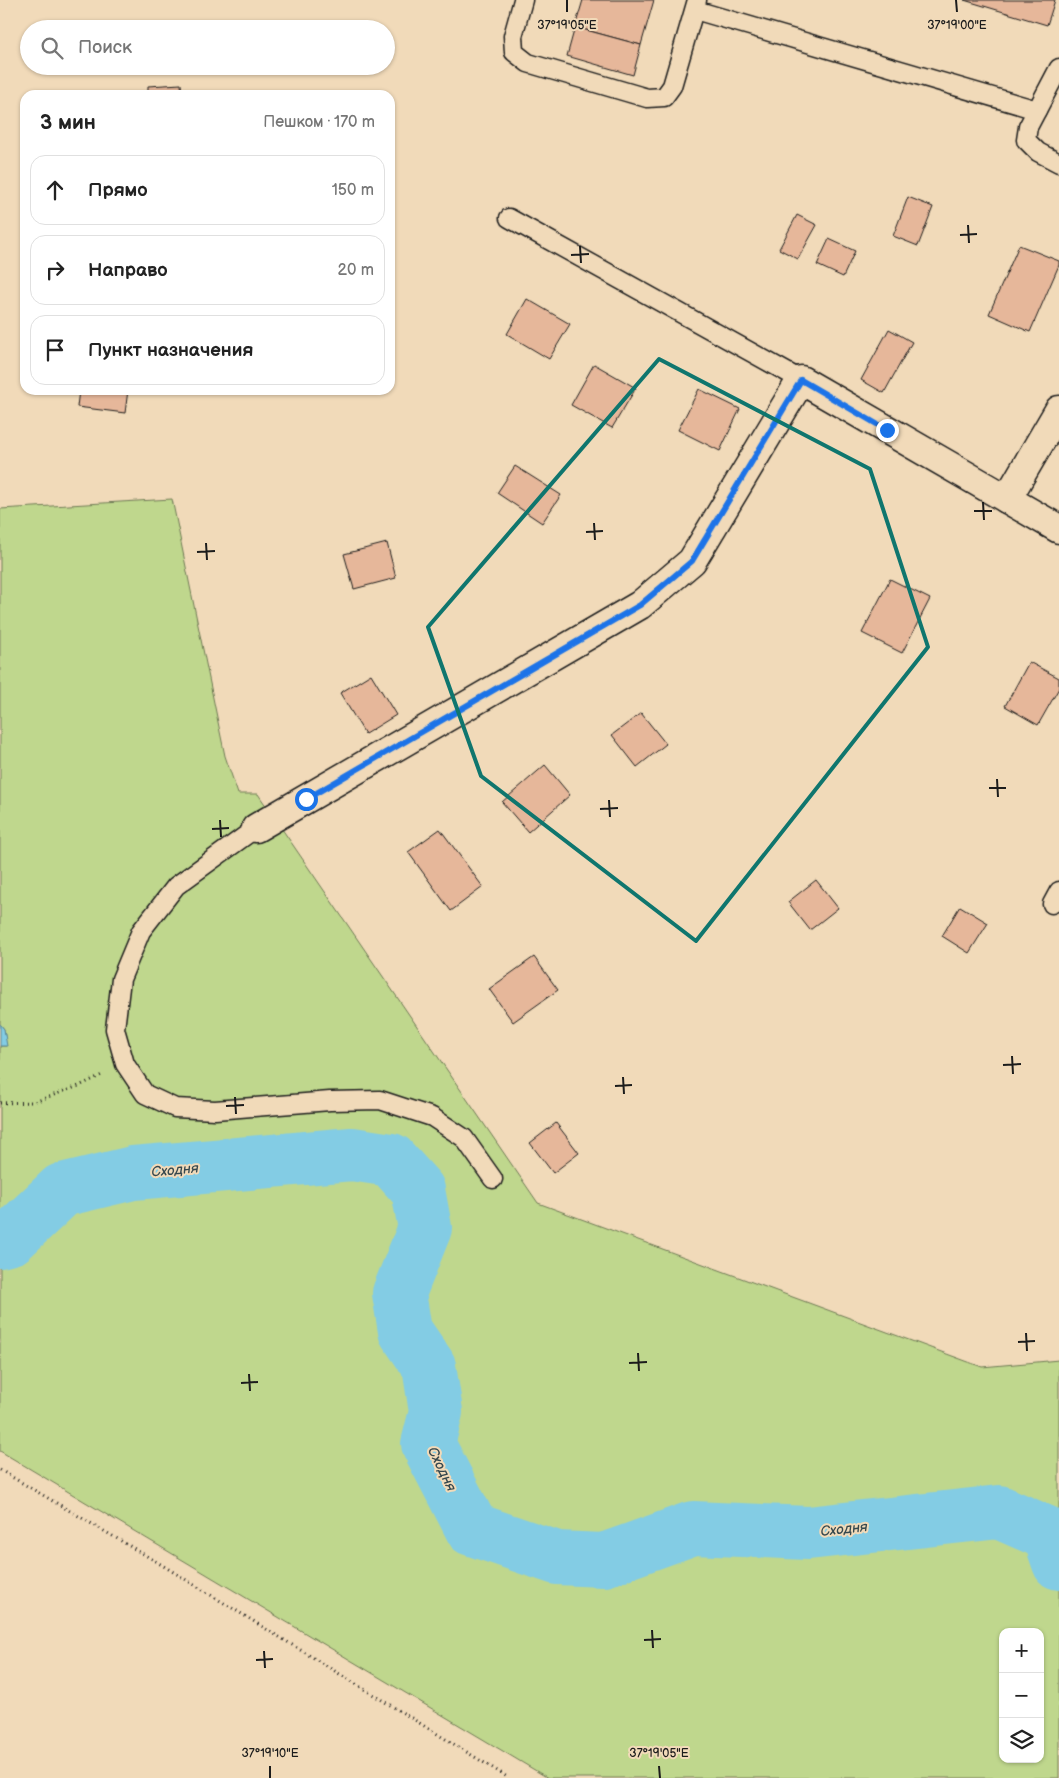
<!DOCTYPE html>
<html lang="ru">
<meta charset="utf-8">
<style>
:root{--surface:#fff;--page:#f6f6f6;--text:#222;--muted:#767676;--line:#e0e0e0}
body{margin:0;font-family:"Balsamiq Sans",sans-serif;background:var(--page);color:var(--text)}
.controls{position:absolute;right:15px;bottom:15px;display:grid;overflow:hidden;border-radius:10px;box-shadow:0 1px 4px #0004}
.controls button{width:45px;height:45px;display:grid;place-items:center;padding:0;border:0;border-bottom:1px solid var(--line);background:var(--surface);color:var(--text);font:25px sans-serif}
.stop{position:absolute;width:15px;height:15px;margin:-11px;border:4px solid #1a73e8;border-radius:50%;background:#fff}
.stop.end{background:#1a73e8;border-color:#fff;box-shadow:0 1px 5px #0008}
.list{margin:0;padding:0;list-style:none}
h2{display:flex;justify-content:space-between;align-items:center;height:65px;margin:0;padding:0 20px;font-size:21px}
h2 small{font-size:16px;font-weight:400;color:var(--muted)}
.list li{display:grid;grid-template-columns:32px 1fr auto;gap:15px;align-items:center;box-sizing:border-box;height:70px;margin:0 10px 10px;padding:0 10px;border:1px solid var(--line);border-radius:15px}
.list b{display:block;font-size:19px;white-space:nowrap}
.list em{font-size:16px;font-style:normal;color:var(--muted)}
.icon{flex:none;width:28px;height:28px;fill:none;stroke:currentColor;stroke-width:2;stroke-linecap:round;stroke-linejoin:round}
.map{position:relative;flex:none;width:1059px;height:1778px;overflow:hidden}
.search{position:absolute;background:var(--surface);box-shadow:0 1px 4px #0004;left:20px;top:20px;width:375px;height:55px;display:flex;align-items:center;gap:12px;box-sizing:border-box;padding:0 18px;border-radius:28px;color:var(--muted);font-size:19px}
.panel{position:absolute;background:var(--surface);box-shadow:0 1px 4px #0004;left:20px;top:90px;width:375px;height:305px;border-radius:15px}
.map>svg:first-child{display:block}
.green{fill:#bfd78d;stroke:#6e7a54;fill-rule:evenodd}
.water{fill:#83cce4;stroke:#5a8694}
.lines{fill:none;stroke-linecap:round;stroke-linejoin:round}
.river{stroke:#83cce4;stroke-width:54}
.building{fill:#e6b79a;stroke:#1c1c1c}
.service-casing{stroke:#1c1c1c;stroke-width:21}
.minor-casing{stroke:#1c1c1c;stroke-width:31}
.path{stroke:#1c1c1c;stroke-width:3;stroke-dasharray:1 4;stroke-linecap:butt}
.service{stroke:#f1dab9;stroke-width:18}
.minor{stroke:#f1dab9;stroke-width:28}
.route{stroke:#1a73e8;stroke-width:6}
.marked{fill:none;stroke:#0f766e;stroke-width:4;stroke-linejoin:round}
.ticks{fill:none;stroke:#1c1c1c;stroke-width:2}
.labels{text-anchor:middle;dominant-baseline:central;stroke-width:4;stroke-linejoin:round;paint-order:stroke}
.water-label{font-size:14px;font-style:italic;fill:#36484e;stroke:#f1dab9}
.ticks-label{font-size:12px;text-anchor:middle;fill:#1c1c1c;stroke:#f1dab9;stroke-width:4;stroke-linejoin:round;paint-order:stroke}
</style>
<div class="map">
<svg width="1059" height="1778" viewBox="0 0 1059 1778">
<rect width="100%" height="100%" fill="#f1dab9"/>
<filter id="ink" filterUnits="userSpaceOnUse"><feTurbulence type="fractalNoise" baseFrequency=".02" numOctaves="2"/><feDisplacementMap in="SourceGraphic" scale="10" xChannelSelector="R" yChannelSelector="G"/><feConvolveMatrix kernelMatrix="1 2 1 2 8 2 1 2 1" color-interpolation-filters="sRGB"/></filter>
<g filter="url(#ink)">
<path class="green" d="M172 499 225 756 238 794H258L538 1203 982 1367 1059 1360V1778H548L0 1451V1046H6L4 1029 0 1024V509ZM1003 1632H1040V1759H1003Z"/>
<path class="water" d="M0 1024 4 1029 7 1046H0Z"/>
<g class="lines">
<path class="river" d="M0 1241 11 1238 62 1190 133 1173 352 1154 391 1160 418 1190 425 1228 399 1293 405 1331 429 1366 436 1412 428 1444 472 1529 557 1558 604 1560 693 1528 808 1533 999 1512 1049 1534 1059 1563"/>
</g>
<g class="building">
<path d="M583 0H654L641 45 575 27Z"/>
<path d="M964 0H1055L1047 25Z"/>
<path d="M575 27 641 45 633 75 567 56Z"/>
<path d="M181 84 182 95H148V86Z"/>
<path d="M908 197 933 207 918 246 893 236Z"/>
<path d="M797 215 817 225 798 259 779 249Z"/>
<path d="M829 239 855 251 843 277 817 265Z"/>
<path d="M1019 245 1059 261V265L1030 332 989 314Z"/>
<path d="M527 299 570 324 549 359 507 334Z"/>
<path d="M889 329 912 342 884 393 861 380Z"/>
<path d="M594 364 636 388 612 428 571 405Z"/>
<path d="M699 389 740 409 720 451 678 430Z"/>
<path d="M79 390H128L125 413 77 407Z"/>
<path d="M515 466 561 495 542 523 497 493Z"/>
<path d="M387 543 396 578 354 589 344 554Z"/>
<path d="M890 579 930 599 902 653 862 633Z"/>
<path d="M1029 662 1059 678V688L1038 725 1005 706Z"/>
<path d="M371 674 396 715 365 734 340 693Z"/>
<path d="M641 713 666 744 637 767 612 735Z"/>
<path d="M545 765 570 795 528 832 502 802Z"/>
<path d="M440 829 483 887 451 911 408 852Z"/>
<path d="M816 880 838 908 810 930 788 902Z"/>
<path d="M960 906 988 923 969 953 942 936Z"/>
<path d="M534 957 558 990 513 1022 489 989Z"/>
<path d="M556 1123 579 1153 553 1173 530 1143Z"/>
</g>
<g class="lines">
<defs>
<g id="service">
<path d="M523 0 513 36 514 52 528 63 647 98 664 97 672 86 697 0"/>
<path d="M695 10 1037 110"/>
<path d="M1059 68 1028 127 1026 140 1038 152 1059 163"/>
<path d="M509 218 801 380"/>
<path d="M256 828 176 886 141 931 121 979 115 1029 125 1064 145 1094 175 1108 215 1110 330 1101 380 1100 432 1117 464 1138 493 1179"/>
<path d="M1052 904 1059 891"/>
</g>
<g id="minor">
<path d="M1007 499 1059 410"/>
<path d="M256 828 640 605 692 561 801 380 1059 529"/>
</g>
</defs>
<use href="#service" class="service-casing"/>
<use href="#minor" class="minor-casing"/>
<g class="path">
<path d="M0 1103 34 1102 79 1086 104 1074"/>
<path d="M0 1470 162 1565 509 1778"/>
</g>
<use href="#service" class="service"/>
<use href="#minor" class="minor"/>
</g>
</g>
<g class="lines" filter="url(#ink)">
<path class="route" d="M306 799 640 605 692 561 801 380 887 430"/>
</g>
<path class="marked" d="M659 359 870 469 928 647 696 941 481 776 428 627Z"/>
<path class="ticks" d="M567 0V12M956 0 957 12M968 225 969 243M960 235 977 234M580 246 581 263M571 255 589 254M983 502 984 520M974 511H992M594 523 595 540M586 532 603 531M206 543 207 560M197 552 215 551M997 779 998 797M989 788H1006M609 800 610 817M600 809 618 808M220 820 221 837M212 829 229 828M1012 1056 1013 1074M1003 1065 1021 1064M623 1077 624 1094M615 1086 632 1085M235 1097 236 1114M226 1106 244 1105M1026 1333 1027 1351M1018 1342 1035 1341M638 1353 639 1371M629 1363 647 1362M249 1374 250 1391M241 1383 258 1382M652 1630 653 1648M644 1640 661 1639M264 1651 265 1668M256 1660 273 1659M270 1766V1778M659 1766 660 1778"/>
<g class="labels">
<g class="water-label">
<text transform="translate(175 1170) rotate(-5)">Сходня</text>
<text transform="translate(442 1469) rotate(64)">Сходня</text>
<text transform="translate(844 1529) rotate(-6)">Сходня</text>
</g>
</g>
<g class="ticks-label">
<text x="567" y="29">37°19'05"E</text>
<text x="957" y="29">37°19'00"E</text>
<text x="270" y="1757">37°19'10"E</text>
<text x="659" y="1757">37°19'05"E</text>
</g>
</svg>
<div class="controls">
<button>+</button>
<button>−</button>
<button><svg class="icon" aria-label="layers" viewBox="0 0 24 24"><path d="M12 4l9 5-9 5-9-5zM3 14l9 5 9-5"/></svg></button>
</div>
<div class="stop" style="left:306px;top:799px"></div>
<div class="stop end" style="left:887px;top:430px"></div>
<div class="search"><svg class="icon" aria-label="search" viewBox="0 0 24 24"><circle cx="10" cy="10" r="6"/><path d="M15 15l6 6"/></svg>Поиск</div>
<section class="panel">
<h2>3 мин<small>Пешком · 170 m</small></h2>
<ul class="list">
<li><svg class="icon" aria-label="ahead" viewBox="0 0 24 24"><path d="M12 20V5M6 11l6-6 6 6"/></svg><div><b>Прямо</b></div><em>150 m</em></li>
<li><svg class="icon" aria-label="right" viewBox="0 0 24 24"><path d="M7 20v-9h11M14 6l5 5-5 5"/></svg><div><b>Направо</b></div><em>20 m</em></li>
<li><svg class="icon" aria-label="arrive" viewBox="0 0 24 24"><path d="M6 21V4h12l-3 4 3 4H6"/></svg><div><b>Пункт назначения</b></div></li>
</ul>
</section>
</div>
